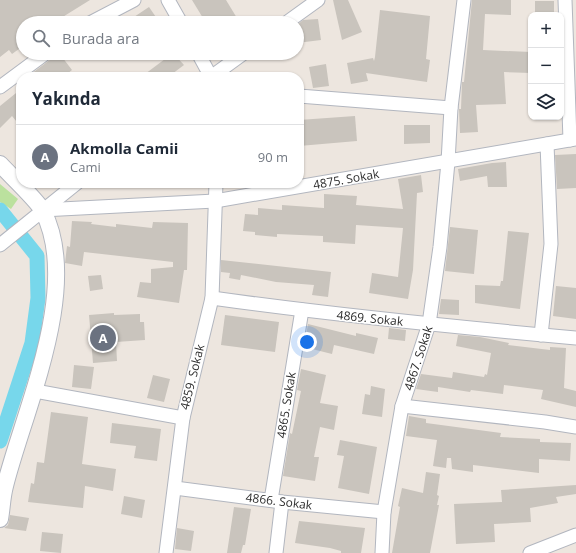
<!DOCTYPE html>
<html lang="tr">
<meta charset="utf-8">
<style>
:root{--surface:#fff;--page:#f2f2f3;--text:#1f2937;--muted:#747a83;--line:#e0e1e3;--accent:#d93025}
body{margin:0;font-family:"Open Sans",sans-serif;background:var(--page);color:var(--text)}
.controls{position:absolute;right:12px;top:12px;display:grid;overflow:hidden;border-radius:8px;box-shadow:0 1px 3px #0004}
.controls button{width:36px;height:36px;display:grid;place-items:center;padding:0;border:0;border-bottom:1px solid var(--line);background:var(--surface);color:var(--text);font:20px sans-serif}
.you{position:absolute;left:307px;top:342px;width:14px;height:14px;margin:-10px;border:3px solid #fff;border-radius:50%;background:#1a73e8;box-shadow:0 0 0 6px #1a73e833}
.badge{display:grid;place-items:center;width:26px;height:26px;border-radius:50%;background:var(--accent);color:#fff;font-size:13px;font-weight:700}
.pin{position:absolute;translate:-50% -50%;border:2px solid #fff;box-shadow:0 1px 4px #0006}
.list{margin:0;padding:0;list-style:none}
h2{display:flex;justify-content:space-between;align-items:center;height:52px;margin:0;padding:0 16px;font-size:17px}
h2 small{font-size:13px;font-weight:400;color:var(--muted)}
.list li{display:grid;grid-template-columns:26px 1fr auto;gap:12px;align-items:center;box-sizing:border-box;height:64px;padding:0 16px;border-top:1px solid var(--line)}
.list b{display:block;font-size:15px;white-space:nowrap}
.list p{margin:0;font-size:13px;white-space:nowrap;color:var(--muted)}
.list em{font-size:13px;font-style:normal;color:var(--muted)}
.icon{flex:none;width:22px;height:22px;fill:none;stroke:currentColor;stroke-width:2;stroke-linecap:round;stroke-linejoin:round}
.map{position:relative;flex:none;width:576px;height:553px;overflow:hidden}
.search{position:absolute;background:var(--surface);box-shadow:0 1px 3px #0004;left:16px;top:16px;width:288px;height:44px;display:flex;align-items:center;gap:10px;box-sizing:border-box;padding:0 14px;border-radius:22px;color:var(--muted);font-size:15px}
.panel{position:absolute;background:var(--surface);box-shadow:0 1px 3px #0004;left:16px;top:72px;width:288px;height:116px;border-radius:16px}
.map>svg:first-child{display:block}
.green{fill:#bbe19e}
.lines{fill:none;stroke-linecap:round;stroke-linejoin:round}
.canal{stroke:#77d7eb;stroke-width:15}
.building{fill:#c9c4bd}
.minor-casing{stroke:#b2b6bf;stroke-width:15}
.tertiary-casing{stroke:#b2b6bf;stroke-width:18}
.minor{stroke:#fff;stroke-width:13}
.tertiary{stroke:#fff;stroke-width:16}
.labels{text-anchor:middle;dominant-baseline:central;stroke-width:3;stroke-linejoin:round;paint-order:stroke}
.street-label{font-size:12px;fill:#2c2c2c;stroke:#fff}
</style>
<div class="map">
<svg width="576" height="553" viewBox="0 0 576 553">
<rect width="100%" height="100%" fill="#ede6df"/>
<path class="green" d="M0 184 18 199 11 209 0 202Z"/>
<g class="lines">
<path class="canal" d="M0 210 37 256 38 298 32 343 0 441"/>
</g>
<g class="building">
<path d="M0 0H90L53 23H23V46L12 54 9 50 0 57Z"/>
<path d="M192 0H226L240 23H206Z"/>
<path d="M333 0H348L362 32 342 40Z"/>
<path d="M472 0H511V15L485 14 483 50 531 52V73L504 72 506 104 476 105 478 132 460 133 459 109H461L462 82H464Z"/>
<rect x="535" y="1" width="19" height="14"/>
<path d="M149 7 160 23H125Z"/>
<path d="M380 10 430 16 426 59 430 60 427 82 366 73 368 81 351 84 347 63 373 58 374 61 375 57Z"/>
<path d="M318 19 321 40 297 43V25L303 20Z"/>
<path d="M54 53H59L72 70 63 77H27L51 59Z"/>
<path d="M173 53 184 65 168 77H141Z"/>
<path d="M326 64 329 86 313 88 309 67Z"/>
<path d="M21 89V127L12 116 0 128V106Z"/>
<path d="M355 116 357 141 299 146V120Z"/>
<path d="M404 125H430V143L404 144Z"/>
<path d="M576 154V188L557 189 555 155Z"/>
<path d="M506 162 507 187H488L487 176 460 181 458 169 492 163Z"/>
<path d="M421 175 423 192 417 193 413 270 408 299 369 293 372 273 398 277 403 228 356 225 355 244 323 242V236L277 234V237L255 235V232L243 231 245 214 258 215V208L282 210V205L324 208V194L357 196 356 205 403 209 398 179Z"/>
<path d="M72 221 92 222 91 224 116 227V224L152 228 153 222 188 223 187 270H184L179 303 137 297 140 282 151 283V269L173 267V262L84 252 82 266 65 263 67 246 70 247Z"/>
<path d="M450 227 478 230 474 274 445 271Z"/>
<path d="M508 231 529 233 520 309 475 303V285L500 286 501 281H503Z"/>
<path d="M221 260 331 272 328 297 312 295 314 285 276 282 241 275 240 280 229 278 230 273 221 272Z"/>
<path d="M101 275 103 289 90 291 88 276Z"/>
<path d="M556 286 576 288V319L553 316Z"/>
<path d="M441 299 459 300V315L439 314Z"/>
<path d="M114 313V315L140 314V322H144L145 340 116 342 117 361 93 363 89 315Z"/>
<path d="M225 315 279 322 275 352 221 345Z"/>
<path d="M308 324 356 336V333L378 338 374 354 334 345 332 354 304 347Z"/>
<path d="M389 328 406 330 405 341 388 339Z"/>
<path d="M458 335 480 337 509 343 508 345 550 350V347L566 348 564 388 576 391V407L541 399 543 390 504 385 503 394 471 390 470 392 438 387V392L416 389 421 374 452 378 453 372 484 377 485 374 487 375 491 353 456 346Z"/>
<path d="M74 365 94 367 91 389 72 387Z"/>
<path d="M301 369 326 375 320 403 338 406 334 430 320 427 314 457H319L315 481 283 476 290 433 292 434 301 391 297 390Z"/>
<path d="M153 375 170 379 164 402 147 398Z"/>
<path d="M371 386 385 389 382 417 362 414 365 394 370 395Z"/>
<path d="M51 412 88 417 82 464 116 469 113 491 85 486 83 508 28 502 31 483 34 484 37 462 44 463Z"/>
<path d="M409 416 426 419V423L501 433 500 437 540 439V442L571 443 570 461 539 459V473L473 465V472L452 469 451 458H447L446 468 433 466 437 440 406 436Z"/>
<path d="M112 423 161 429 157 461 134 458 136 446 110 443Z"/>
<path d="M340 440 377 447 369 494 338 488 344 456 337 455Z"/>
<path d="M426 472 440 474 437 495 439 496 437 505H439L430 553H392L400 507 398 506 402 488 423 493Z"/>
<path d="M576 485V494L556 497 558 503 530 508 531 522 494 524 495 542 456 544 454 504 502 502 501 490Z"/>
<path d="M124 496 145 500 142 518 121 514Z"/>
<path d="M234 507 251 509 245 545H243L241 553H227Z"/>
<path d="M10 515 29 518 26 531 4 528 8 525Z"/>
<path d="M299 521 365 528 361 553H341V551L330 548 295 543Z"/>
<path d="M177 528 194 531 191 551 175 549Z"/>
<path d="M42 532 63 534 61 553 40 551Z"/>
</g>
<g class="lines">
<defs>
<g id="minor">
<path d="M168 0 181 23"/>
<path d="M565 0 570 140"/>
<path d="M90 23 134 0"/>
<path d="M286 23 318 0"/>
<path d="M198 53 211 77"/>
<path d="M211 77 244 53"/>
<path d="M0 87 46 53"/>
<path d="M299 96 451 108"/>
<path d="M42 210 215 201 576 139"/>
<path d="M0 245 77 183"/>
<path d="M212 298C333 315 454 327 576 338"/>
<path d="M541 335 551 244 547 144"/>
<path d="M35 391 183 418"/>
<path d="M402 406 545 422 576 427"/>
<path d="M175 488 282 502 384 512"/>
<path d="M271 500 302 310"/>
<path d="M166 553 183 418 212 298 216 183"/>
<path d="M276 553 282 502"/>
<path d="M382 553 384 512 402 406 429 324 440 247 448 162 451 108 464 0"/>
<path d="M530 553 576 535"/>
</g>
<path id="tertiary" d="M0 164C10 175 37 200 43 211 82 287 24 410 5 486 2 497 2 508 0 519"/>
</defs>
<use href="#minor" class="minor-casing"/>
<use href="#tertiary" class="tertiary-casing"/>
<use href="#minor" class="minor"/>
<use href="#tertiary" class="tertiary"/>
</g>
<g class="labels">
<g class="street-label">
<text transform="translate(346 179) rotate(-10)">4875. Sokak</text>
<text transform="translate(370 318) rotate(6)">4869. Sokak</text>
<text transform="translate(418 358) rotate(-72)">4867. Sokak</text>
<text transform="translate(192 377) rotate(-76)">4859. Sokak</text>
<text transform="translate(286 405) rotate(-81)">4865. Sokak</text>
<text transform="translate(279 501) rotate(7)">4866. Sokak</text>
</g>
</g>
</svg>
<div class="controls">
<button>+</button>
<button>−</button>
<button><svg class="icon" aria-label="layers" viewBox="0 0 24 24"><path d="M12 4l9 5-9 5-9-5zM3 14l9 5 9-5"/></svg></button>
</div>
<div class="you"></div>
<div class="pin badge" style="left:103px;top:338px;background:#6b7280">A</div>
<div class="search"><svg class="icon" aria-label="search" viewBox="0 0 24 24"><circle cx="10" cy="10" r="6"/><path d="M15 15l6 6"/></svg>Burada ara</div>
<section class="panel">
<h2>Yakında<small></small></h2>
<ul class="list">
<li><span class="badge" style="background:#6b7280">A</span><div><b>Akmolla Camii</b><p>Cami</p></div><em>90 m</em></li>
</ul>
</section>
</div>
